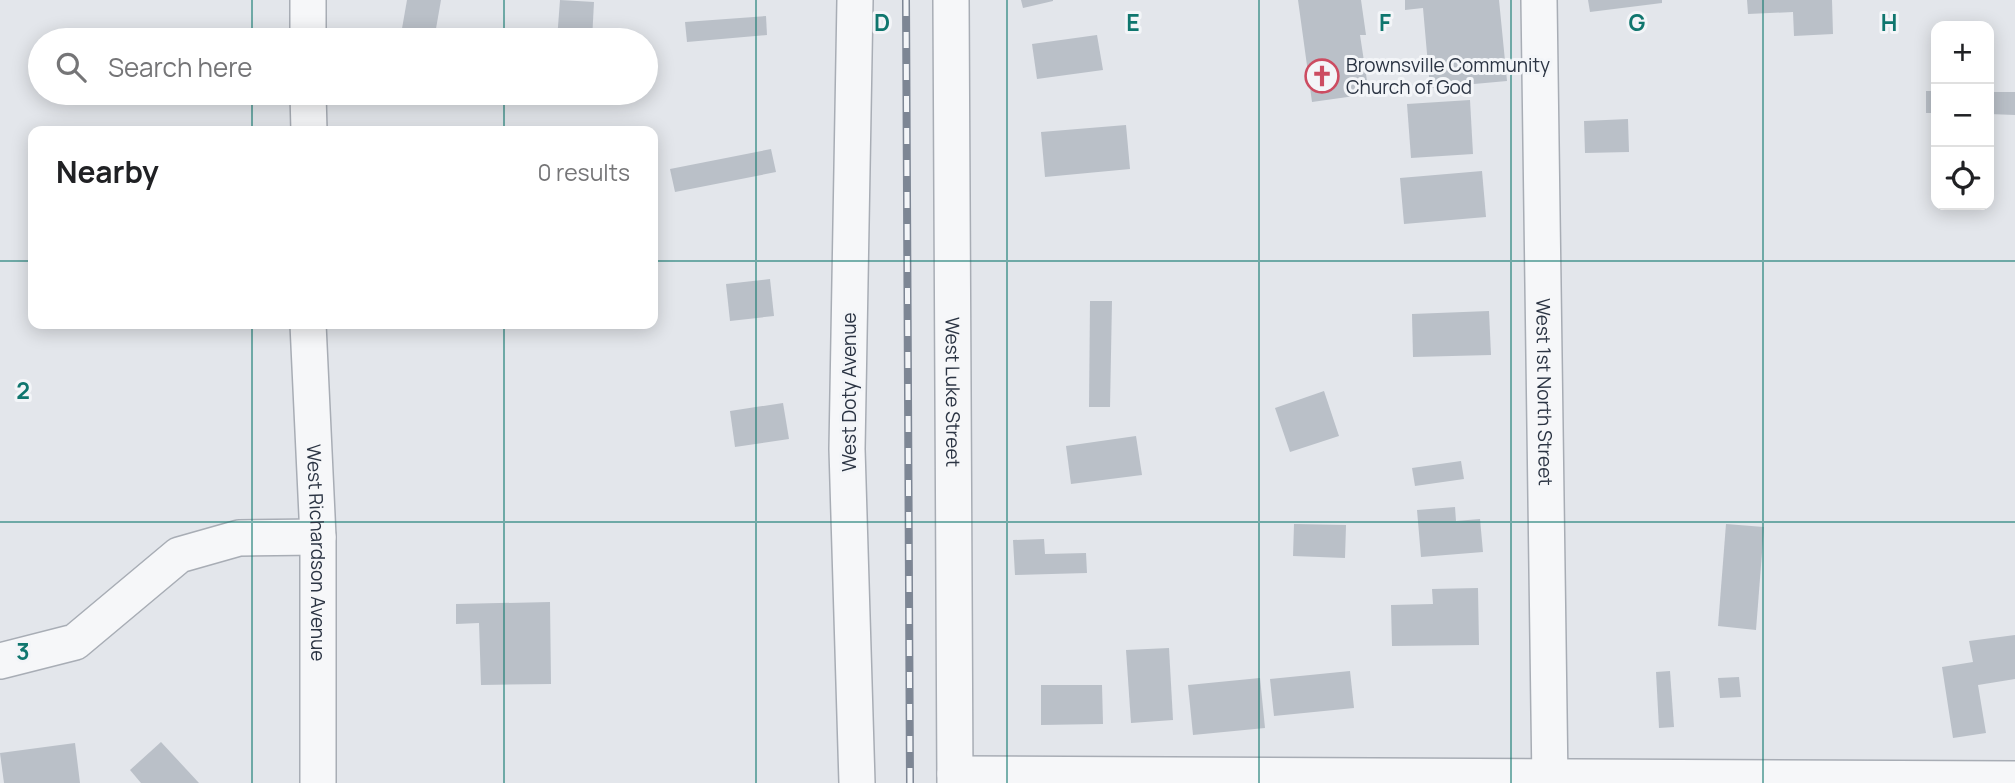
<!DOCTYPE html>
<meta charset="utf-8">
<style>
:root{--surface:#fff;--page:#f2f2f2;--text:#202124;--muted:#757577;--line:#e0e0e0}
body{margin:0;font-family:Manrope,sans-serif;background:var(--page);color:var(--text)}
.controls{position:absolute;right:21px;top:21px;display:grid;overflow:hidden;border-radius:14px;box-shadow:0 4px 18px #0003}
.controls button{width:63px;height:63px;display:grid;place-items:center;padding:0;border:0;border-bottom:2px solid var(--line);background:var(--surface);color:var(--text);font:35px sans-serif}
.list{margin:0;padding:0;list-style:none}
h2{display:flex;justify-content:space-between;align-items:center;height:91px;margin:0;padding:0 28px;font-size:30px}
h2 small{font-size:23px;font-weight:400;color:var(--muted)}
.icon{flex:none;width:38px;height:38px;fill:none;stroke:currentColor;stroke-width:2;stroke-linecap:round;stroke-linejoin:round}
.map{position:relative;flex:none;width:2015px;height:783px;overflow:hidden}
.search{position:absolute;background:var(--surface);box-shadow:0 4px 18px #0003;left:28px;top:28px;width:630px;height:77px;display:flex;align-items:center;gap:18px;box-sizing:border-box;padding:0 24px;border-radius:38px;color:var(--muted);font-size:26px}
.panel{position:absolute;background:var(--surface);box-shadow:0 4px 18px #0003;left:28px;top:126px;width:630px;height:203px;border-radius:14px}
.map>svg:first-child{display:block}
.building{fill:#bac0c8}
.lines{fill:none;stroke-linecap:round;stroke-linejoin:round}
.street-casing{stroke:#a8adb5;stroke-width:38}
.street{stroke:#f6f7f9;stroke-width:35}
.rail-casing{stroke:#7d8694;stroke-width:8}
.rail{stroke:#f3f5f8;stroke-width:5;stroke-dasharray:16;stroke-linecap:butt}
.grid{fill:none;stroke:#0f766e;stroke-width:2;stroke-opacity:0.55}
.labels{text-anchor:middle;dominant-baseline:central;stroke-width:6;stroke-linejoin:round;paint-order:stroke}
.poi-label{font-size:19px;fill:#2b3443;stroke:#f3f5f8;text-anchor:start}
.street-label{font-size:19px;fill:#2b3443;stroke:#f3f5f8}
.grid-label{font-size:23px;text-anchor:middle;font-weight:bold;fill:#0f766e;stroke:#f3f5f8;stroke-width:6;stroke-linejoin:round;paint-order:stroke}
</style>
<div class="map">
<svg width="2015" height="783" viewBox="0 0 2015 783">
<rect width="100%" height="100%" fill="#e3e6eb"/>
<g class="building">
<path d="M407 0H441L434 40H400Z"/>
<path d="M560 0 594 2 592 40H557Z"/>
<path d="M1021 0H1053V1L1023 8Z"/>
<path d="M1298 0H1361L1366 35H1360L1369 94 1312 102Z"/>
<path d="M1405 0H1499L1507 81 1430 88 1423 8 1405 10Z"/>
<path d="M1588 0H1662V3L1590 12Z"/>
<path d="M1747 0H1832L1833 34 1794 36 1793 12 1748 14Z"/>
<path d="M766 16 767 35 687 42 685 22Z"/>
<path d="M1097 35 1103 70 1037 79 1032 44Z"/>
<rect x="1926" y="91" width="10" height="22"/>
<path d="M1989 92H2015V115L1989 114Z"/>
<path d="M1470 100 1473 154 1411 158 1407 104Z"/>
<path d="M1628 119 1629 152 1585 153 1584 121Z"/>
<path d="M1126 125 1130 169 1045 177 1041 132Z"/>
<path d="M771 149 776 172 675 192 670 169Z"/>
<path d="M1482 171 1486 217 1404 224 1400 178Z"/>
<path d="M770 279 774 316 730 321 726 284Z"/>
<path d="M1090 301H1112L1110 407H1089Z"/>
<path d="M1489 311 1491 355 1413 357 1412 314Z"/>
<path d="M1324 391 1339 436 1290 452 1275 408Z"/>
<path d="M783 403 789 439 735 447 730 411Z"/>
<path d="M1136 436 1142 475 1071 484 1066 446Z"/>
<path d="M1461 461 1464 479 1415 486 1412 468Z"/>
<path d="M1455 507 1456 521 1480 519 1483 552 1421 557 1417 510Z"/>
<path d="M1294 524 1346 525 1345 558 1293 556Z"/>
<path d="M1726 524 1764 527 1756 630 1718 626Z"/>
<path d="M1044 539 1045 554 1086 553 1087 573 1015 575 1013 540Z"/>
<path d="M1478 588 1479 645 1392 646 1391 605 1433 604 1432 589Z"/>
<path d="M550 602 551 684 481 685 479 623 456 624V604Z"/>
<path d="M2015 635V679L1978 685 1986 733 1953 738 1942 667 1973 662 1969 641Z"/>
<path d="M1169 648 1173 720 1131 723 1126 650Z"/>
<path d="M1350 671 1354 708 1274 716 1270 679Z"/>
<path d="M1670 671 1674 727 1659 728 1656 672Z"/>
<path d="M1739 677 1741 697 1720 698 1718 678Z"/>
<path d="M1260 678 1265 728 1193 735 1188 685Z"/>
<path d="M1041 685H1102L1103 724 1041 725Z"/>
<path d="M161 742 199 783H141L130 770Z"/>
<path d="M75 743 80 783H4L0 753Z"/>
</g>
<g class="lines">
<defs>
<g id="street">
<path d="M308 0V40"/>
<path d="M855 0 847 449 857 783"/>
<path id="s1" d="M951 0 955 783"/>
<path id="s2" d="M1539 0 1550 783"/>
<path d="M308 93 309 131"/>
<path id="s3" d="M308 324 318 537V783"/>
<path d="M0 661 75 642 179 555 239 538 318 537"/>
<path d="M955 774 2015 779"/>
</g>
</defs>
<use href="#street" class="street-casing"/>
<use href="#street" class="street"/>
<defs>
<path id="rail" d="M906 0 910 783"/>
</defs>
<use href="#rail" class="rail-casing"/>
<use href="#rail" class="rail"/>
</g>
<path class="grid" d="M252 0V40M504 0V40M756 0V783M1007 0V783M1259 0V783M1511 0V783M1763 0V783M252 93V131M504 93V131M0 261H33M653 261H2015M252 324V783M504 324V783M0 522H2015"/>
<defs>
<symbol id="church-ring" viewBox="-11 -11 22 22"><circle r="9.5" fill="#f3f5f8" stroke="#cc4c61" stroke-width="1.5"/><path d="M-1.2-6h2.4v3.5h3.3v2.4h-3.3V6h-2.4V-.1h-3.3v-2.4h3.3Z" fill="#cc4c61"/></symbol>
</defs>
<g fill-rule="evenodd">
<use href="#church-ring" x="1303" y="57" width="38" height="38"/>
</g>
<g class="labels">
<g class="poi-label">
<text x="1346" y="65">Brownsville Community<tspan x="1346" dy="22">Church of God</tspan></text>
</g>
<g class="street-label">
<text stroke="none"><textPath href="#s1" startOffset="392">West Luke Street</textPath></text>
<text transform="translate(849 392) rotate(-90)">West Doty Avenue</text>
<text stroke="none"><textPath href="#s2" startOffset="392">West 1st North Street</textPath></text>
<text stroke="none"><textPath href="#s3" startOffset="229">West Richardson Avenue</textPath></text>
</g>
</g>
<g class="grid-label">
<text x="882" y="31">D</text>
<text x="1133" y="31">E</text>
<text x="1385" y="31">F</text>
<text x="1637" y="31">G</text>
<text x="1889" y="31">H</text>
<text x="23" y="399">2</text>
<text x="23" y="660">3</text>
</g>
</svg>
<div class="controls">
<button>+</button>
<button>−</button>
<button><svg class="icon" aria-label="locate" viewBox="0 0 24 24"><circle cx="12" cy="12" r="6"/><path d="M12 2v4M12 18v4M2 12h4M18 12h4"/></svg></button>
</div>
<div class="search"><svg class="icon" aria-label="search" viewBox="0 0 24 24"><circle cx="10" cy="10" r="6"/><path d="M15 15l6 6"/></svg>Search here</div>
<section class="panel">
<h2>Nearby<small>0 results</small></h2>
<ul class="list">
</ul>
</section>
</div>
